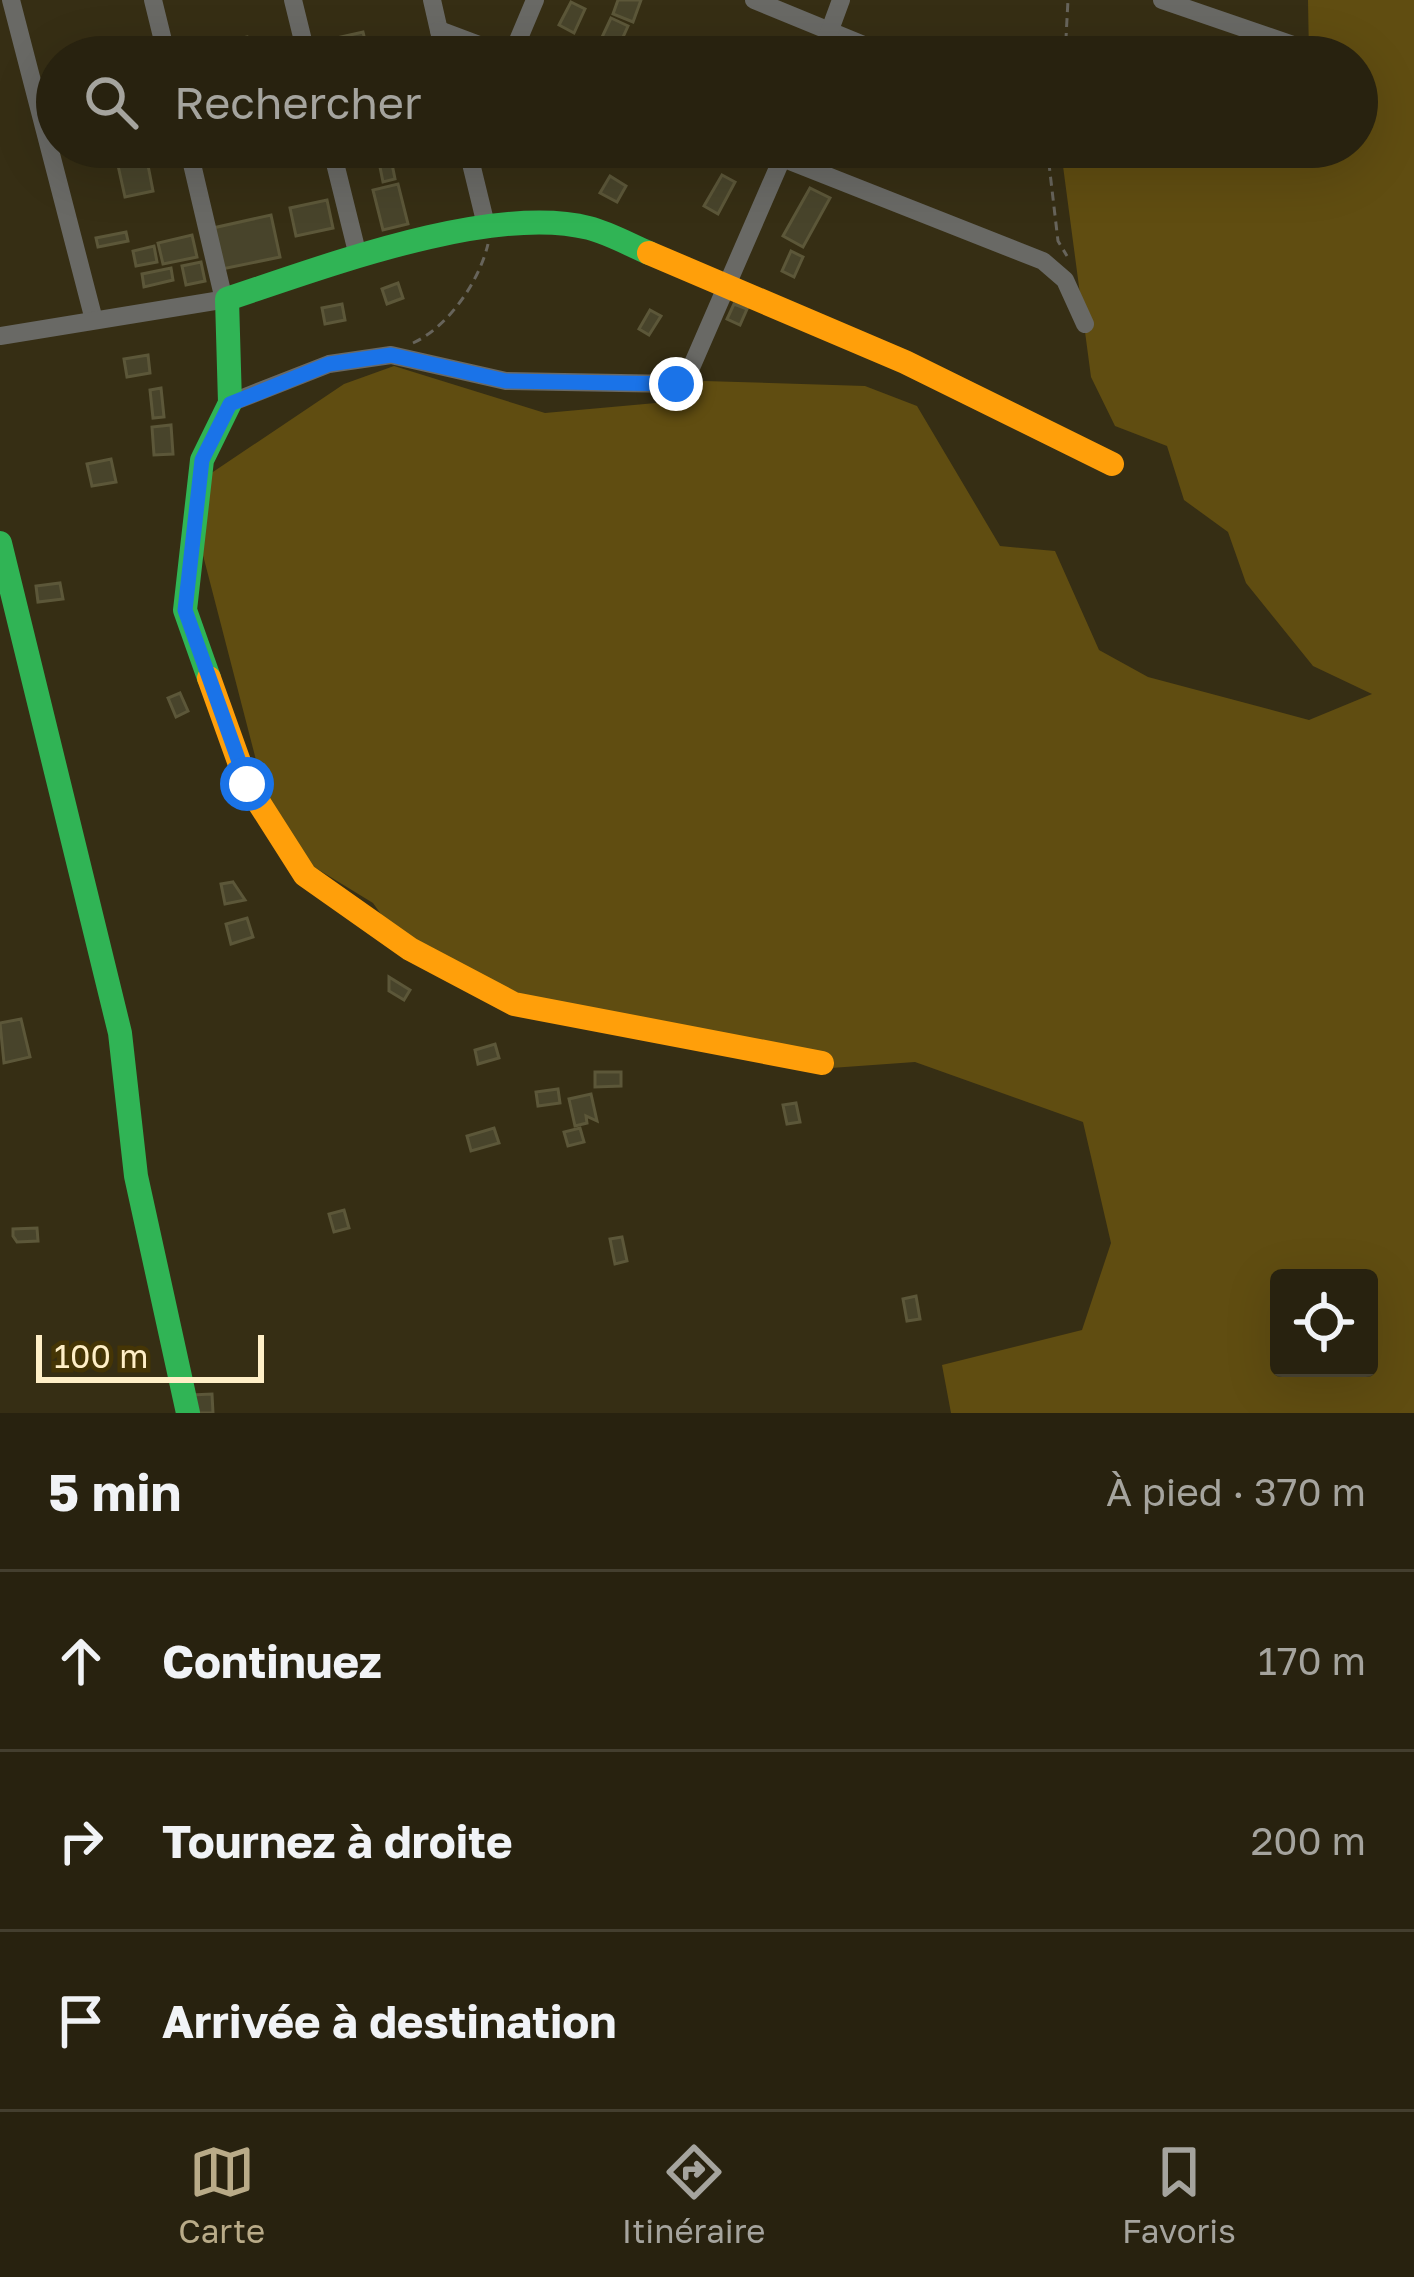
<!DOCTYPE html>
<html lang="fr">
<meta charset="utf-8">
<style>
:root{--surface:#28220f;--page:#302a18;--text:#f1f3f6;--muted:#a5a49e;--line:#443f2f;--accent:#b9ab88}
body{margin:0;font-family:"Golos Text",sans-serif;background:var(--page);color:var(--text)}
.controls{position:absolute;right:36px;bottom:36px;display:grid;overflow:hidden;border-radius:12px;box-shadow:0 12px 48px #0002}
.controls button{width:108px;height:108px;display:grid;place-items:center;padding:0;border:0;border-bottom:3px solid var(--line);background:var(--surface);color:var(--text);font:60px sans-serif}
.scale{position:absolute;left:36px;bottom:30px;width:228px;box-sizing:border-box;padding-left:12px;border:6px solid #ffefc7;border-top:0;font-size:33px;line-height:42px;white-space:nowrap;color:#ffefc7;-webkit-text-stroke:9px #453505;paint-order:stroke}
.stop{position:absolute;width:36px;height:36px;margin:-27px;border:9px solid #1a73e8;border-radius:50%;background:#fff}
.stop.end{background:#1a73e8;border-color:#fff;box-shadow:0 3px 12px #0008}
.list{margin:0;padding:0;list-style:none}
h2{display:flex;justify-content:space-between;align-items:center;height:156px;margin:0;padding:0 48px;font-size:51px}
h2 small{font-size:39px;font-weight:400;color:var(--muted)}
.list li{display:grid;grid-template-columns:78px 1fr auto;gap:36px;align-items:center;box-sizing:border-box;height:180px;padding:0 48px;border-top:3px solid var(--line)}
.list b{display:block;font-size:45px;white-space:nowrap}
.list em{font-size:39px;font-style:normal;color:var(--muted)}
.icon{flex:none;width:66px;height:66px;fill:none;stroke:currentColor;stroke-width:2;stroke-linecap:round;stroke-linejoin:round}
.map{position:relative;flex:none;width:1414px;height:1413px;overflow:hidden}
.search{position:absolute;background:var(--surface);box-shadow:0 12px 48px #0002;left:36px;right:36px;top:36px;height:132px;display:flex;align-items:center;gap:30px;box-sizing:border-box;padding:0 42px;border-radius:66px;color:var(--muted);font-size:45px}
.sheet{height:696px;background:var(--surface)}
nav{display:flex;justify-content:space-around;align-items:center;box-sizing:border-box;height:168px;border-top:3px solid var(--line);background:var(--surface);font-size:33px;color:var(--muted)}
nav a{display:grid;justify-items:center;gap:6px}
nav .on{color:var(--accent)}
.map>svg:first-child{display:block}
.green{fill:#604d11;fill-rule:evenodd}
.building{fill:#48442b;stroke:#5c5739;stroke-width:3}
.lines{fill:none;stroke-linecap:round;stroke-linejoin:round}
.path{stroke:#67645b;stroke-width:3;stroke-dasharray:9 6;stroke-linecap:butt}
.street{stroke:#696965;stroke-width:18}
.fast{stroke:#30b455;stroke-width:24}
.slow{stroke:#ff9f0a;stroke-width:24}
.route{stroke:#1a73e8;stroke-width:15}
</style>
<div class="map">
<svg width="1414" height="1413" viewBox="0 0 1414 1413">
<rect width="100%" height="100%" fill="#362e14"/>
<path class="green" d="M1308 0H1414V1413H951L942 1365 1082 1330 1111 1243 1083 1122 915 1062 831 1068 544 1018 397 937 373 903 278 845 197 532 204 478 344 384 394 366 545 413 656 403 704 381 865 386 917 406 1000 546 1055 551 1099 650 1148 677 1309 720 1372 694 1313 666 1246 583 1228 532 1184 500 1167 446 1115 426 1091 377 1061 151 1357 147V57H1309ZM1279 1278H1369V1368H1279Z"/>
<g class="building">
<path d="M618 0H641L633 22 613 14Z"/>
<path d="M571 2 585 9 574 33 559 25Z"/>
<path d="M611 18 628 26 614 57 596 50Z"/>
<path d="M363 32 368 52 332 57 328 40Z"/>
<path d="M247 37 251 57H231L227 41Z"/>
<path d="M390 154 395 179 383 182 378 157Z"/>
<path d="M146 155 153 191 125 197 117 161Z"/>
<path d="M722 175 735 182 718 214 704 206Z"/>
<path d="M610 176 626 186 617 202 600 193Z"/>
<path d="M398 184 408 224 383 230 373 190Z"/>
<path d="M810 188 830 198 803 247 783 236Z"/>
<path d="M327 200 333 228 296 236 290 208Z"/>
<path d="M271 215 280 257 222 269 213 228Z"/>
<path d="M126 232 128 241 98 247 96 238Z"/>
<path d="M192 235 197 257 163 264 158 243Z"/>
<path d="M154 246 157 262 136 266 133 251Z"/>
<path d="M791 251 803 257 794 277 782 271Z"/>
<path d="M201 262 205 281 186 285 182 266Z"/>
<path d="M171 268 173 280 144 287 142 274Z"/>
<path d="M398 283 403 298 387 304 382 289Z"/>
<path d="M342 304 345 320 325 324 322 308Z"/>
<path d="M734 304 747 309 740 325 727 319Z"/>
<path d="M650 310 661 316 649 335 639 329Z"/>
<path d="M148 355 150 373 127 377 124 359Z"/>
<path d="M161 388 164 417 153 418 150 390Z"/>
<path d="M171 425 173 454 154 455 152 427Z"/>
<path d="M111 459 116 482 92 486 87 464Z"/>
<path d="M60 583 63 599 38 602 36 586Z"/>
<path d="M180 693 188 711 176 717 168 698Z"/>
<path d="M233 882 245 900 225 904 221 884Z"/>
<path d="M247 918 253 937 231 944 226 924Z"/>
<path d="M389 977 410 990 404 1000 389 991Z"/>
<path d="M21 1019 30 1057 4 1063 0 1023Z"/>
<path d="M495 1044 499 1058 478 1064 475 1050Z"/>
<path d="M595 1072H621V1086L595 1087Z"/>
<path d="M558 1089 560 1103 538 1106 536 1092Z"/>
<path d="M591 1094 597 1121 586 1116 587 1123 575 1126 569 1099Z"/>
<path d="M796 1103 800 1122 787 1124 783 1105Z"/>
<path d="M494 1128 499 1143 471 1151 467 1136Z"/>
<path d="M580 1128 584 1142 568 1146 564 1132Z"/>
<path d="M344 1210 349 1228 334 1232 329 1214Z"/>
<path d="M37 1228 38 1241 17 1242 13 1236V1229Z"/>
<path d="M622 1237 627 1261 615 1264 610 1239Z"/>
<path d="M916 1296 920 1319 907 1321 903 1299Z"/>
<path d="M212 1394 213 1413H191V1395Z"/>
</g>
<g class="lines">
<g class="path">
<path d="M1065 57 1068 0"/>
<path d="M1047 147 1058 241 1067 256"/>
<path d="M413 343C448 327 479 282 488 244"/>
</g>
<g class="street">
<path d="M11 0 94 320"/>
<path d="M153 0 167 57"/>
<path d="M293 0 307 57"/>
<path d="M432 0 445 57"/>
<path d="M754 0 893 57"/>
<path d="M1162 0 1296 46"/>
<path d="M439 30 511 57"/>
<path d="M511 57 535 0"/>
<path d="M820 57 841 0"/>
<path d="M188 147 224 300"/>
<path d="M331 147 358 256"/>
<path d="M467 147 486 225"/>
<path d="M754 147 1043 261 1065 280 1085 324"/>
<path d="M0 336 227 299"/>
<path d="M230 403 329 364 391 355 506 381 676 384 687 377 787 147"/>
</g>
<g class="fast">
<path d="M0 543 120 1033 136 1176 188 1413"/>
<path d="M209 678 185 610 202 460 230 403 227 299C321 268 492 203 589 228 609 233 630 245 649 253"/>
</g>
<g class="slow">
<path d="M649 253 905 362 1112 464"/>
<path d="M209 678 247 784 305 875 410 949 514 1004 822 1063"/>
</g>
</g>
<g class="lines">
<path class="route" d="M247 784 185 610 202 460 230 404 329 364 391 355 506 381 676 384"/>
</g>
</svg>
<div class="controls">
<button><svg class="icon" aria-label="locate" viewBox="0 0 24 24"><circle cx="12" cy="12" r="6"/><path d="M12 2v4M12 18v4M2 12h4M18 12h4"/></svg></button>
</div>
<div class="scale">100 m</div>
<div class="stop" style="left:247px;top:784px"></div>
<div class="stop end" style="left:676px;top:384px"></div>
<div class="search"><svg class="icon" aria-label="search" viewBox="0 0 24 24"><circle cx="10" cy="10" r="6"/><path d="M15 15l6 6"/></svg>Rechercher</div>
</div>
<section class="sheet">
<h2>5 min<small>À pied · 370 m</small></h2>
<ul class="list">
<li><svg class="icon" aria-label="ahead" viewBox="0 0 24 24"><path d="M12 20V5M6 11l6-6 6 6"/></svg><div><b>Continuez</b></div><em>170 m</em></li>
<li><svg class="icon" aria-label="right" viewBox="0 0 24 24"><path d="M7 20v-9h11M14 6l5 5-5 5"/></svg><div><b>Tournez à droite</b></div><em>200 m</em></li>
<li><svg class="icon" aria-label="arrive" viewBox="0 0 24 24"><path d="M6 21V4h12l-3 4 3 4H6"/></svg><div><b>Arrivée à destination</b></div></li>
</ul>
</section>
<nav>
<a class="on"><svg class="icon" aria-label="map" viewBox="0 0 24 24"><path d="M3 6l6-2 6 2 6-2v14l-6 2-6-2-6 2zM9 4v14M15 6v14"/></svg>Carte</a>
<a><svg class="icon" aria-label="directions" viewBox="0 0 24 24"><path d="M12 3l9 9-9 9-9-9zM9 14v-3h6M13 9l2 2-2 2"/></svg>Itinéraire</a>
<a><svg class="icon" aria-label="saved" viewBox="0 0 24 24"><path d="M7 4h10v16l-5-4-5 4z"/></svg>Favoris</a>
</nav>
